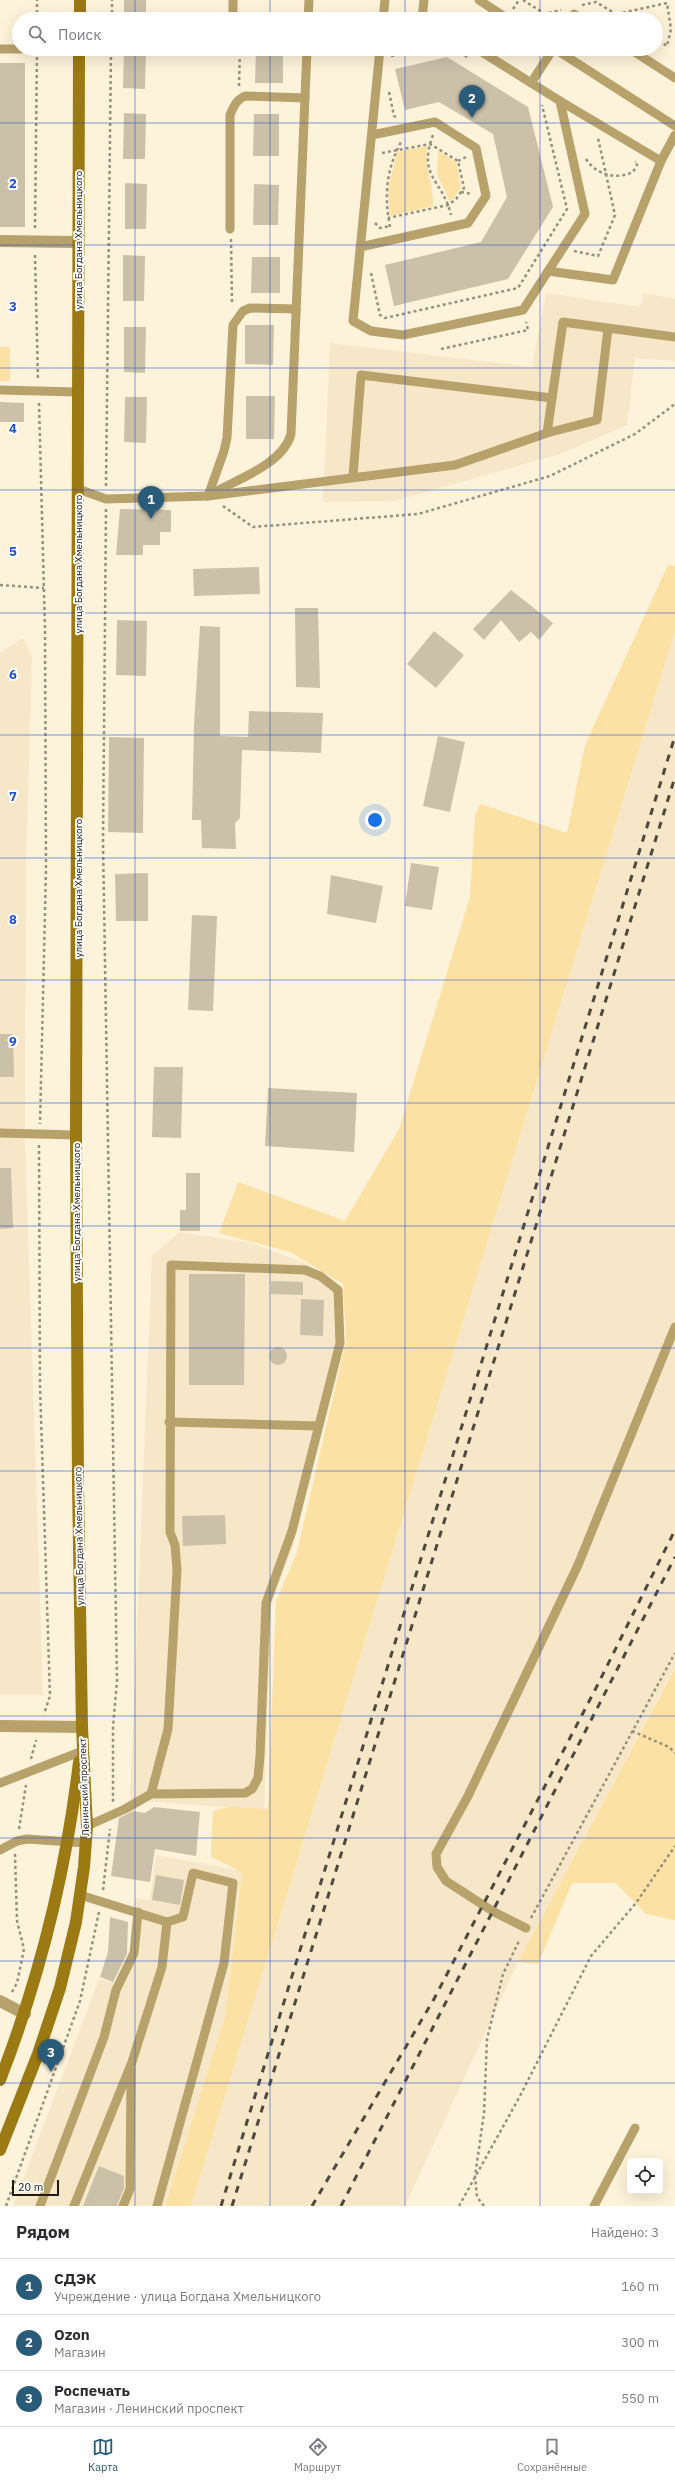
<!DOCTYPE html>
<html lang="ru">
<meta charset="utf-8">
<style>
:root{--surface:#fff;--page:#f7f7f7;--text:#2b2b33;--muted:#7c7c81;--line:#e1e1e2;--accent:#2a5c79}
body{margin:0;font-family:"IBM Plex Sans",sans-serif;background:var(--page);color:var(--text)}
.controls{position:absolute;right:12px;bottom:12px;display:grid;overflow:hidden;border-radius:6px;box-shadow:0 4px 16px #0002}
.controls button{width:36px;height:36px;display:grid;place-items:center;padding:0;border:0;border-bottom:1px solid var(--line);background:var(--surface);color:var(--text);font:20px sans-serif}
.scale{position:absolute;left:12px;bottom:10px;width:47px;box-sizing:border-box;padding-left:4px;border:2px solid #1d1a11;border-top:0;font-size:11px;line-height:14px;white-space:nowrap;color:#1d1a11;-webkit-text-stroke:3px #fff;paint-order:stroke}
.you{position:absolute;left:375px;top:820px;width:14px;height:14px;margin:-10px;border:3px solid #fff;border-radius:50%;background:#1a73e8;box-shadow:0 0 0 6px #1a73e833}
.badge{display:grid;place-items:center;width:26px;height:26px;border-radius:50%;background:var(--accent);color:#fff;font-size:13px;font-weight:700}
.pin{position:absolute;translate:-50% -33px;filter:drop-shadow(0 1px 2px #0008)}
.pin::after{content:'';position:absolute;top:21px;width:14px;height:12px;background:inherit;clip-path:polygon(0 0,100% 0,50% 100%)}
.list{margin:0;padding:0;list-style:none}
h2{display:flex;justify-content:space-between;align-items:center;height:52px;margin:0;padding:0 16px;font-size:17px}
h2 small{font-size:13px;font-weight:400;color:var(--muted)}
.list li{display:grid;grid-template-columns:26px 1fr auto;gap:12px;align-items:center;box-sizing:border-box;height:56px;padding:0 16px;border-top:1px solid var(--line)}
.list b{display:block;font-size:15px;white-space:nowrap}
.list p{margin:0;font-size:13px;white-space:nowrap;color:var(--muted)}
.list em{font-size:13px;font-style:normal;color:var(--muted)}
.icon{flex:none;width:22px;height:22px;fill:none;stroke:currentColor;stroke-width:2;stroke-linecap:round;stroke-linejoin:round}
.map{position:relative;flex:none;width:675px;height:2206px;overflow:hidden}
.search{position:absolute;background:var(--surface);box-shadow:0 4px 16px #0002;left:12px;right:12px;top:12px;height:44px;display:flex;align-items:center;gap:10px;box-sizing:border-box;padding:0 14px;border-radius:22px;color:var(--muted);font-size:15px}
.sheet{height:220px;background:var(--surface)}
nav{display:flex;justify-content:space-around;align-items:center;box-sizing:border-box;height:56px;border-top:1px solid var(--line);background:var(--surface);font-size:11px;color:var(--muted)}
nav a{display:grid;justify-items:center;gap:2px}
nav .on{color:var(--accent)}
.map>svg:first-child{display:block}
.built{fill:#f5e7c7}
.green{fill:#fbe1a3}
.building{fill:#cbc1a9}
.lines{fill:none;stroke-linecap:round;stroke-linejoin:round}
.path{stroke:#96907e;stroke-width:2.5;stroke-dasharray:3 3;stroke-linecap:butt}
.lane{stroke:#b8a26c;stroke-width:9}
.street{stroke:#b8a26c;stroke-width:12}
.secondary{stroke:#9b7913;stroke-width:12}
.rail{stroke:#4f4a3e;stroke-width:3;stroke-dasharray:7 7;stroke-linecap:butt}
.grid{fill:none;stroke:#1d4ed8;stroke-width:1;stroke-opacity:0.55}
.labels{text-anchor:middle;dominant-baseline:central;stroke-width:4;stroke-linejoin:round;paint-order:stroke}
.street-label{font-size:10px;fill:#1d1a11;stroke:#fff}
.grid-label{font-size:13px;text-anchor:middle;font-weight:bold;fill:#1d4ed8;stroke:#fff;stroke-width:4;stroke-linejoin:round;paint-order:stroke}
</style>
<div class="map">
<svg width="675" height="2206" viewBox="0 0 675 2206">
<rect width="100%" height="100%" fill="#fdf3da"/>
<g class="built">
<path d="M546 293 640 307 644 293 675 299V361L635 358 627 425 560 454 394 501 323 502 330 343 532 367Z"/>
<path d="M675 631V1666L518 1962 405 2206H191Z"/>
<path d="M23 638 32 656 26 866 25 1139 43 1695H0V653Z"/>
<path d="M179 1232 251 1243 305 1263 341 1286 344 1342 293 1545 271 1606 264 1810 130 1800 152 1256Z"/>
<path d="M156 1855 242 1871 225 2017 165 2206H13L99 1979 116 1983 130 1954 135 1898 150 1900Z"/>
</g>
<g class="green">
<path d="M427 146C424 167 434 185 433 206L390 216 388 189 397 152Z"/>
<path d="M438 151 456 162 461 188 450 202 437 174Z"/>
<rect x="0" y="347" width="10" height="34"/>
<path d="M668 565 675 566V631L191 2206H165L225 2017 242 1872 211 1857 213 1811 228 1807 268 1809 276 1601 297 1552 346 1341 343 1284 290 1252 219 1233 238 1182 345 1221 399 1129 470 897 475 816 480 804 567 833 585 745Z"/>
<path d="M675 1668V1920L646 1914 616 1883H572L538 1964 518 1962Z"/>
</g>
<g class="building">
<rect x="124" y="0" width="22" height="19"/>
<path d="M124 49H146L145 89 123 88Z"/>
<path d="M256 49H283V83H255Z"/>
<path d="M447 57 528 107 553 207 508 279 394 306 385 265 481 242 507 197 493 134 439 102 405 110 395 69Z"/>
<rect x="0" y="63" width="25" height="164"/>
<path d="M124 113 146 114 145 159H123Z"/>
<path d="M254 114H279V156H253Z"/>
<path d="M125 183 147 184 146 229H125Z"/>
<path d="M254 184 279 185 278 225H253Z"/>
<path d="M123 255 145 256 144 301H123Z"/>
<path d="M252 257H280V293H251Z"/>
<path d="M245 325H274L273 365 245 364Z"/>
<path d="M124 327H146L145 373 124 372Z"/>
<path d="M246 396H275L274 439H246Z"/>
<path d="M125 397H147L146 443 124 442Z"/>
<path d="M0 402 24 403V422H0Z"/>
<path d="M120 509 171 510V532H160V545H143V555H116Z"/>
<path d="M259 567 260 594 194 596 193 569Z"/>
<path d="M511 590 553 623 539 640 531 632 519 642 501 620 484 640 473 629Z"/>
<path d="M295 608H318L320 688 296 687Z"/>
<path d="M117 620 147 621 146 676 116 675Z"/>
<path d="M200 626 220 627V736L248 737 249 711 323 713 321 753 242 750 240 818 235 823 236 849 202 848 201 820H192L194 725Z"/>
<path d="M434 631 464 655 436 688 407 664Z"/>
<path d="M438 736 465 742 450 812 423 806Z"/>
<path d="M109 737 144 738 143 833 108 832Z"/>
<path d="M411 863 439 867 432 910 405 906Z"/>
<path d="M148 873V921H116L115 874Z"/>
<path d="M331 875 383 886 376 923 327 914Z"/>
<path d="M192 915 217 916 213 1011 188 1010Z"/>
<path d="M0 1034H13L14 1077H0Z"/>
<path d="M154 1067H183L181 1138 152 1137Z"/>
<path d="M268 1088 357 1093 354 1152 265 1146Z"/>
<path d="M0 1168H11L13 1228 0 1229Z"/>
<path d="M186 1173H200V1231H180V1210H186Z"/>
<path d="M189 1274H245L244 1385H189Z"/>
<path d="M271 1281 303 1282V1295L271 1294Z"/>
<path d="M301 1299 324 1300 323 1336 300 1335Z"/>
<circle cx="278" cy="1356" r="9"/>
<path d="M225 1515 226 1544 183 1546 182 1516Z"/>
<path d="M154 1807 200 1812 196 1856 155 1849 150 1882 111 1876 119 1818 133 1811 145 1813Z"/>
<path d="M156 1875 184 1880 180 1905 152 1900Z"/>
<path d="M110 1917 128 1922 127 1954 113 1982 100 1977 108 1952Z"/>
<path d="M99 2166 124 2176V2188L117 2206H83Z"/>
</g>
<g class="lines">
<g class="path">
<path d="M523 0 545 14 561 10"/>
<path d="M582 5 596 2 624 19"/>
<path d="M513 9 519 0"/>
<path d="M617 14 667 3 671 29 667 46 656 39"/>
<path d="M37 19V0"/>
<path d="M112 19V0"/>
<path d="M455 49 467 57"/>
<path d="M391 56 426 49"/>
<path d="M239 86 240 49"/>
<path d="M389 92 394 116 396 117"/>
<path d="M433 135C417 177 443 180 451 215"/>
<path d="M382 153 430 144 458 161 464 188 456 199 448 205 388 218"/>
<path d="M586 159C596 175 617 180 633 172L638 163 635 162"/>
<path d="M458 161 466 157"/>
<path d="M461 192 472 194"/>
<path d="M375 223 380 228 390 226"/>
<path d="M390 227C384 196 386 170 401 142"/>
<path d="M35 228 37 49"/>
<path d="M231 239 232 304"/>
<path d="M574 251 598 256 615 215 598 138"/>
<path d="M35 255 38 380"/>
<path d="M371 273 380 315 385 318 518 288 567 209 542 105"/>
<path d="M441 349 528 330 526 322"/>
<path d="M39 403 45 630 46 869 40 1124"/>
<path d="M106 486 111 49"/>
<path d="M223 506 253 527 418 514 550 476 635 434 675 404"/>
<path d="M106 509 103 842 117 1681 113 1727V1802"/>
<path d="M0 585 44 588"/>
<path d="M39 1145 40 1386 50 1696 44 1714"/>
<path d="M632 1731 669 1747 675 1753"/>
<path d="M31 1759 36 1740"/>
<path d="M19 1829 26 1785"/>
<path d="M103 1890 110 1829"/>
<path d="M531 1918 675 1653"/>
<path d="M12 1992 17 1983 24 1949 17 1921 15 1854"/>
<path d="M6 2206 80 2001 99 1912"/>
<path d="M459 2206 520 2096 591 1956 636 1903 675 1846"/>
<path d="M484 2206 477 2197 475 2176 484 2113 487 2039 503 1974 520 1939"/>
</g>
<g class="lane">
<path d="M479 0 508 19"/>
<path d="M233 19V0"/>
<path d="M308 19 309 0"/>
<path d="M383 19 385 0"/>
<path d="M422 19 424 0"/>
<path d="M571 19 574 14 582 19"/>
<path d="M0 49H21"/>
<path d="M380 49 353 321 371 331 403 335 523 310 585 214 560 101 477 49"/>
<path d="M555 49 675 126"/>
<path d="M630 49 675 78"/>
<path d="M531 83 553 49"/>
<path d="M661 161 675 135"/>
<path d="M230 229V115C234 106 236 100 245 96L305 98"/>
<path d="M360 247 468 223 486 196 476 148 435 122 372 135"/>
<path d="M548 271 613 280 661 161 560 101"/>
<path d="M0 390 77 392"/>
<path d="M547 433 563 322 675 337"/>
<path d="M353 476 361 375 552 398"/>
<path d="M78 489 106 499 208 496 455 465 547 433 597 420 608 329"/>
<path d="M213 493C238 479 283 464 291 434L307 49"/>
<path d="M208 496 224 451 227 438 233 325 243 311 250 308 296 309"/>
<path d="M0 1133 76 1135"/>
<path d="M169 1422 318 1426"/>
<path d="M0 1783 80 1752"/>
<path d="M87 1826 125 1809 151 1794 168 1729 177 1570 175 1545 170 1532 171 1265 305 1270 320 1276 338 1290 340 1343 292 1531 266 1603 260 1756 258 1778 252 1789 245 1793 151 1794"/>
<path d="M0 1850 17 1841 27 1839 86 1843"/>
<path d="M526 1928 494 1912 446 1881 437 1867 436 1854 468 1796 578 1565 675 1327"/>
<path d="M40 2206 104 2037 116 1990 134 1953 138 1912"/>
<path d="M74 2206 132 2062 162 1967 167 1922 80 1895"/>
<path d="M123 2206 130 2189 131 2068"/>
<path d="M157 2206 224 1963 233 1883 193 1873 183 1917 167 1922"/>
<path d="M594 2206 635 2128"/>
</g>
<g class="street">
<path d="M0 241 77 242"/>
<path d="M0 1726 82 1727"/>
<path d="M0 2001 25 2014"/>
</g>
<g class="secondary">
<path d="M80 19V0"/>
<path d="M0 2080C40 1977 66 1872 79 1762"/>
<path d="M0 2150 38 2054 60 1988 76 1922 84 1867 87 1826 82 1727 78 1484 76 1135 79 49"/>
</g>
<g class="rail">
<path d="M221 2206 675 736"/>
<path d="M232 2206 675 777"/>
<path d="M312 2206 434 1999 596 1688 675 1530"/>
<path d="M341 2206 675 1557"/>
</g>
</g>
<path class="grid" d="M135 0V19M270 0V19M405 0V19M540 0V19M135 49V2206M270 49V2206M405 49V2206M540 49V2206M0 123H675M0 245H675M0 368H675M0 490H675M0 613H675M0 735H675M0 858H675M0 980H675M0 1103H675M0 1226H675M0 1348H675M0 1471H675M0 1593H675M0 1716H675M0 1838H675M0 1961H675M0 2083H675"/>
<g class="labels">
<g class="street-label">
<text transform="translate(78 240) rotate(-90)">улица Богдана Хмельницкого</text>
<text transform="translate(78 564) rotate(-90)">улица Богдана Хмельницкого</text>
<text transform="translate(78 888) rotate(-90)">улица Богдана Хмельницкого</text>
<text transform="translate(76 1212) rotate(-90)">улица Богдана Хмельницкого</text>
<text transform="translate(79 1536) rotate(-91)">улица Богдана Хмельницкого</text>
<text transform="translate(84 1787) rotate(-92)">Ленинский проспект</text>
</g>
</g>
<g class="grid-label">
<text x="13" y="188">2</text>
<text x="13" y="311">3</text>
<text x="13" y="433">4</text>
<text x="13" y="556">5</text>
<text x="13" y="679">6</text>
<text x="13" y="801">7</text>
<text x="13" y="924">8</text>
<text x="13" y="1046">9</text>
</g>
</svg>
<div class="controls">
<button><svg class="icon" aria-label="locate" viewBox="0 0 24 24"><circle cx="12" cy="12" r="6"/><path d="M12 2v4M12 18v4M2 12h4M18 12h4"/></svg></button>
</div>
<div class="scale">20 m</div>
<div class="you"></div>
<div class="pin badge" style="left:151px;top:519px">1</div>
<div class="pin badge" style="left:472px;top:118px">2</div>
<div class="pin badge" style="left:51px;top:2072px">3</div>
<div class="search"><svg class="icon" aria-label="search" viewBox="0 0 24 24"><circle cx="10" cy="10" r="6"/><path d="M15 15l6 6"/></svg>Поиск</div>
</div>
<section class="sheet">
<h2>Рядом<small>Найдено: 3</small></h2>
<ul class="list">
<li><span class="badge">1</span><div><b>СДЭК</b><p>Учреждение · улица Богдана Хмельницкого</p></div><em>160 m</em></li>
<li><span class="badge">2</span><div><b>Ozon</b><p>Магазин</p></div><em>300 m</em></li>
<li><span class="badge">3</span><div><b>Роспечать</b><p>Магазин · Ленинский проспект</p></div><em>550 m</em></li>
</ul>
</section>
<nav>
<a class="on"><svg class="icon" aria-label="map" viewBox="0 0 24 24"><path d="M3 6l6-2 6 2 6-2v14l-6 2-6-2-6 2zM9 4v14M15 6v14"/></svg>Карта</a>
<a><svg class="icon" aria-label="directions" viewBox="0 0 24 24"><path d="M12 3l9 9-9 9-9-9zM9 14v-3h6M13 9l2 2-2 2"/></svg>Маршрут</a>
<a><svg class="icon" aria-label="saved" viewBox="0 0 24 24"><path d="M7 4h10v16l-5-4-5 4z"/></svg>Сохранённые</a>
</nav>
